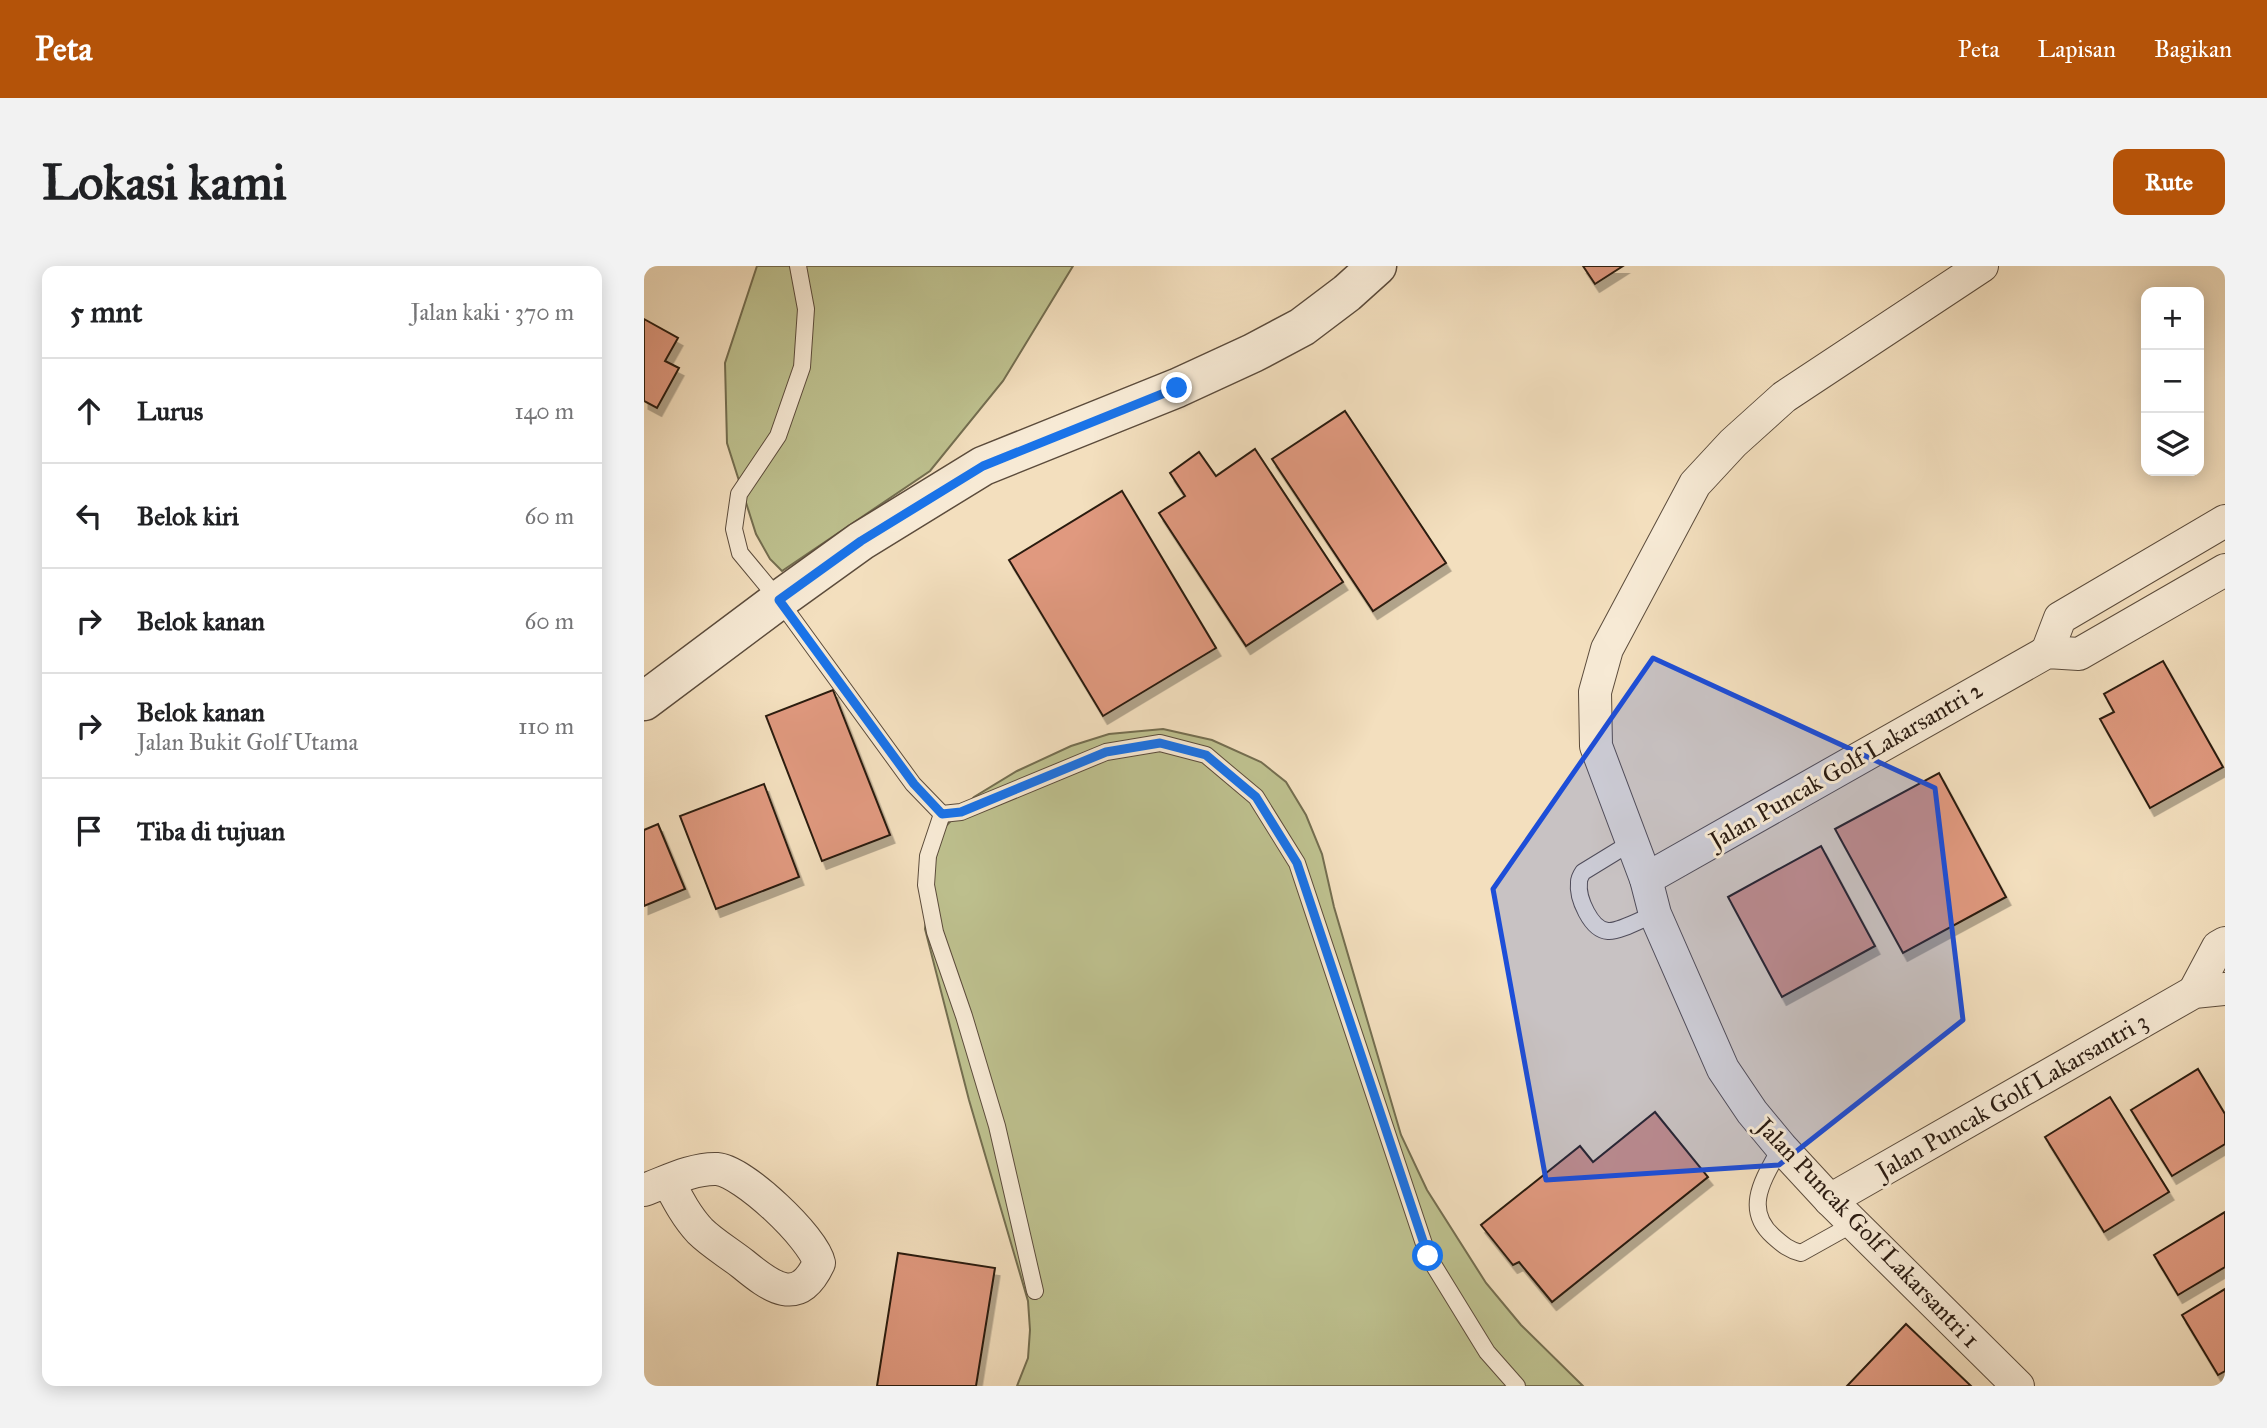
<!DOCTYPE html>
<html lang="id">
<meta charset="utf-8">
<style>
:root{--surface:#fff;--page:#f2f2f2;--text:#202124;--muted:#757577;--line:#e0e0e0;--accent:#b45309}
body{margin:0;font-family:"IM FELL Great Primer",serif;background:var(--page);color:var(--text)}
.controls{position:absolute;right:21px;top:21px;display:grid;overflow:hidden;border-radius:14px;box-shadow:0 4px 18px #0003}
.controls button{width:63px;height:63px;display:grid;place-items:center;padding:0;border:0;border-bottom:2px solid var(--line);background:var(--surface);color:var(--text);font:35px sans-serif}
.stop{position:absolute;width:21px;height:21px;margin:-16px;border:5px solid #1a73e8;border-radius:50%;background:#fff}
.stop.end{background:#1a73e8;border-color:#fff;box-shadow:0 2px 7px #0008}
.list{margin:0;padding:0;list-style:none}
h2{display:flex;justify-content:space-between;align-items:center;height:91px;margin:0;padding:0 28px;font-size:30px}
h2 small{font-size:23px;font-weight:400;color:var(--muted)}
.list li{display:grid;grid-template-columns:46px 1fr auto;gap:21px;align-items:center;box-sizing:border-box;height:105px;padding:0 28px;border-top:2px solid var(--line)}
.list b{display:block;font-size:26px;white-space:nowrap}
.list p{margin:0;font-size:23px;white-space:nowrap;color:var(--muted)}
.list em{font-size:23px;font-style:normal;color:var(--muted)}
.icon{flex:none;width:38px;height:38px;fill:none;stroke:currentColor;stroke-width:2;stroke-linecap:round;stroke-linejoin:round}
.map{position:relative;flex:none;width:1581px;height:1120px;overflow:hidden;border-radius:14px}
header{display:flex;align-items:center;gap:42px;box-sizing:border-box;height:98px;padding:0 35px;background:var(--accent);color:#fff}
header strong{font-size:33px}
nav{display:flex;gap:38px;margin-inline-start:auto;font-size:24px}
.intro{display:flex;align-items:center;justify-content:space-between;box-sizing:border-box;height:168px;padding:0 42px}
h1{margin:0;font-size:49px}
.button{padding:18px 32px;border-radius:14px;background:var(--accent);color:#fff;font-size:24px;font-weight:700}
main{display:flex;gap:42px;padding:0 42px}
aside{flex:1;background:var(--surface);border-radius:14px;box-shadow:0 4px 18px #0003}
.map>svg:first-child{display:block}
.green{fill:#bec18f;stroke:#746e50;stroke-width:2}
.building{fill:#e0997f;stroke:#2a1b11;stroke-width:2;filter:url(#shadow)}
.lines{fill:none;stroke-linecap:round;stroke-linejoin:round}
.service-casing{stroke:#5c4c3c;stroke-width:18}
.minor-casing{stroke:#5c4c3c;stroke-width:34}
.tertiary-casing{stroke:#5c4c3c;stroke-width:41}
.service{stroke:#f7ead5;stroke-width:16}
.minor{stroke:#f7ead5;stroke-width:32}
.tertiary{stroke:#f7ead5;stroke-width:38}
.route{stroke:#1a73e8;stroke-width:9}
.marked{fill:#1d4ed8;fill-opacity:0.2;stroke:#1d4ed8;stroke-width:5;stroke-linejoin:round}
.labels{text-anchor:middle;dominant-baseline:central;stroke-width:6;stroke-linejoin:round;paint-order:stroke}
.street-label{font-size:24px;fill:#2a1b11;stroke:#f7ead5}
</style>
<header>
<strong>Peta</strong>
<nav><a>Peta</a><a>Lapisan</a><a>Bagikan</a></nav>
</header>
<div class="intro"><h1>Lokasi kami</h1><a class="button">Rute</a></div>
<main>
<aside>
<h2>5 mnt<small>Jalan kaki · 370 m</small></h2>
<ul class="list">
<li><svg class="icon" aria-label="ahead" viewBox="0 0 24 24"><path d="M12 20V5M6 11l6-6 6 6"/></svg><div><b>Lurus</b></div><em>140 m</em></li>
<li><svg class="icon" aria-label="left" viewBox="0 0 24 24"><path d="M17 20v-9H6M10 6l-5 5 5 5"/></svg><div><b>Belok kiri</b></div><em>60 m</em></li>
<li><svg class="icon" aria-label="right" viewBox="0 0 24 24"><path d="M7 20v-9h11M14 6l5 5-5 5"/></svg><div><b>Belok kanan</b></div><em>60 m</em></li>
<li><svg class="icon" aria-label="right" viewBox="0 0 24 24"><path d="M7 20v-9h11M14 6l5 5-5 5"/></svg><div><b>Belok kanan</b><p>Jalan Bukit Golf Utama</p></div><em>110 m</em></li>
<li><svg class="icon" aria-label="arrive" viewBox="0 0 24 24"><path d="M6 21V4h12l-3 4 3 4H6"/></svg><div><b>Tiba di tujuan</b></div></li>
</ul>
</aside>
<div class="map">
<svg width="1581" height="1120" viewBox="0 0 1581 1120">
<defs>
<filter id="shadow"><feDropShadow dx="4.5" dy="8" stdDeviation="0" flood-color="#0004"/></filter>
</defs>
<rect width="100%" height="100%" fill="#f3dfbe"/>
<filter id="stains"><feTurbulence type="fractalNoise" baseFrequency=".00286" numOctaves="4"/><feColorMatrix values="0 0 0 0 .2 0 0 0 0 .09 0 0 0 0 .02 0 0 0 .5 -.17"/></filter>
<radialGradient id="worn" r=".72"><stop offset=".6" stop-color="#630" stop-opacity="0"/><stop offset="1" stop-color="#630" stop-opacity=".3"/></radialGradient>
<g class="green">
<path d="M113 0H429L359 115 286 205 138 305 126 293 112 268 83 177 81 97Z"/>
<path d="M519 463 568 474 617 496 642 516 662 549 678 588 690 641 757 869 783 924 842 1017 877 1059 939 1120H373L384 1092 386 1064 384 1035 325 834 281 663 287 608 300 562 330 531 373 505 427 480 465 468Z"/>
</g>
<g class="building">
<path d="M939 0H979L951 18Z"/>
<path d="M0 53 34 72 21 95 35 102 13 142 0 135Z"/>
<path d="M701 145 802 297 729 345 628 193Z"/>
<path d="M611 183 699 316 602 380 515 247 541 230 526 207 555 186 572 210Z"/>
<path d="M478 225 572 382 459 450 365 294Z"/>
<path d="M1519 395 1579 501 1506 542 1456 453 1470 446 1460 428Z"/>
<path d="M189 424 246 569 178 595 122 450Z"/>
<path d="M1295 507 1362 631 1259 687 1191 563Z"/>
<path d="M120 518 155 611 72 643 36 550Z"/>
<path d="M14 558 41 623 0 640V564Z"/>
<path d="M1177 580 1231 680 1138 731 1084 631Z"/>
<path d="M1554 803 1581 848V878L1528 910 1487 844Z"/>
<path d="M1466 831 1525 926 1460 966 1401 871Z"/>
<path d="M1011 846 1064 911 908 1036 875 996 869 999 837 959 936 880 949 896Z"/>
<path d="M1581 946V1001L1534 1029 1510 989Z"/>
<path d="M254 987 351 1002 332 1120H233Z"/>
<path d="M1581 1023V1105L1574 1109 1538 1049Z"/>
<path d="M1262 1058 1327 1120H1203Z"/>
</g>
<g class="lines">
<defs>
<g id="service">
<path d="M154 0 162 43 158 101 134 170 95 228 90 263 96 287 135 334 269 518 298 548 317 546 462 486 516 477 562 489 612 531 653 597 784 990 843 1086 873 1120"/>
<path d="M298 548 284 590 282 619 291 666 320 750 353 860 391 1025"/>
<path d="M988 576 939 606C937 609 935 613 935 616 933 632 947 664 964 665 975 666 1000 652 1011 648"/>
<path d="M1137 881C1121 911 1098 942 1129 970 1139 979 1145 984 1157 987L1209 958"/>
</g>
<g id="minor">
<path d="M1338 0 1140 131 1089 177 1051 218 963 383 951 426 952 480 1002 613 1011 648 1079 803 1108 846 1137 881 1186 934 1374 1120"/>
<path d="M1403 386 1416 352 1581 255"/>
<path d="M1002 613 1403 386 1435 388 1581 304"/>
<path d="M1550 726 1574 681 1581 677"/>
<path d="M0 924C22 916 49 902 73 903 99 905 170 972 175 997 154 1042 127 1021 99 998 85 987 68 977 56 965 42 950 33 932 24 915"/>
<path d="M1186 934 1550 726 1581 723"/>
</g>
<path id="tertiary" d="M0 435 135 334 217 275 339 200 533 122 609 87 658 61 703 27 733 0"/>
</defs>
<use href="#service" class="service-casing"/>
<use href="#minor" class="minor-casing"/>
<use href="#tertiary" class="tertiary-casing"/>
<use href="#service" class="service"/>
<use href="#minor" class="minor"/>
<use href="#tertiary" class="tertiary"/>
</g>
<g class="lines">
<path class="route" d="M533 122 339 200 217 275 135 334 270 518 298 548 317 546 462 486 516 477 562 489 612 531 653 597 784 990"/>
</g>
<path class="marked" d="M1009 392 1291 522 1319 754 1135 899 902 914 849 623Z"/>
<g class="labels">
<g class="street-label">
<text transform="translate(1202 499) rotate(-30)">Jalan Puncak Golf Lakarsantri 2</text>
<text transform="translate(1368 830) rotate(-30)">Jalan Puncak Golf Lakarsantri 3</text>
<text transform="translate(1224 967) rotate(46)">Jalan Puncak Golf Lakarsantri 1</text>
</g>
</g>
<rect width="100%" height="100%" filter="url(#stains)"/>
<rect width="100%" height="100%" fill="url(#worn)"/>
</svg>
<div class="controls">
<button>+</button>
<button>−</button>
<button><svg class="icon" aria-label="layers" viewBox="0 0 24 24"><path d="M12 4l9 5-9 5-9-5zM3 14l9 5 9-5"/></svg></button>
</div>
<div class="stop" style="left:784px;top:990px"></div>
<div class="stop end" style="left:533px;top:122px"></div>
</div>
</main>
